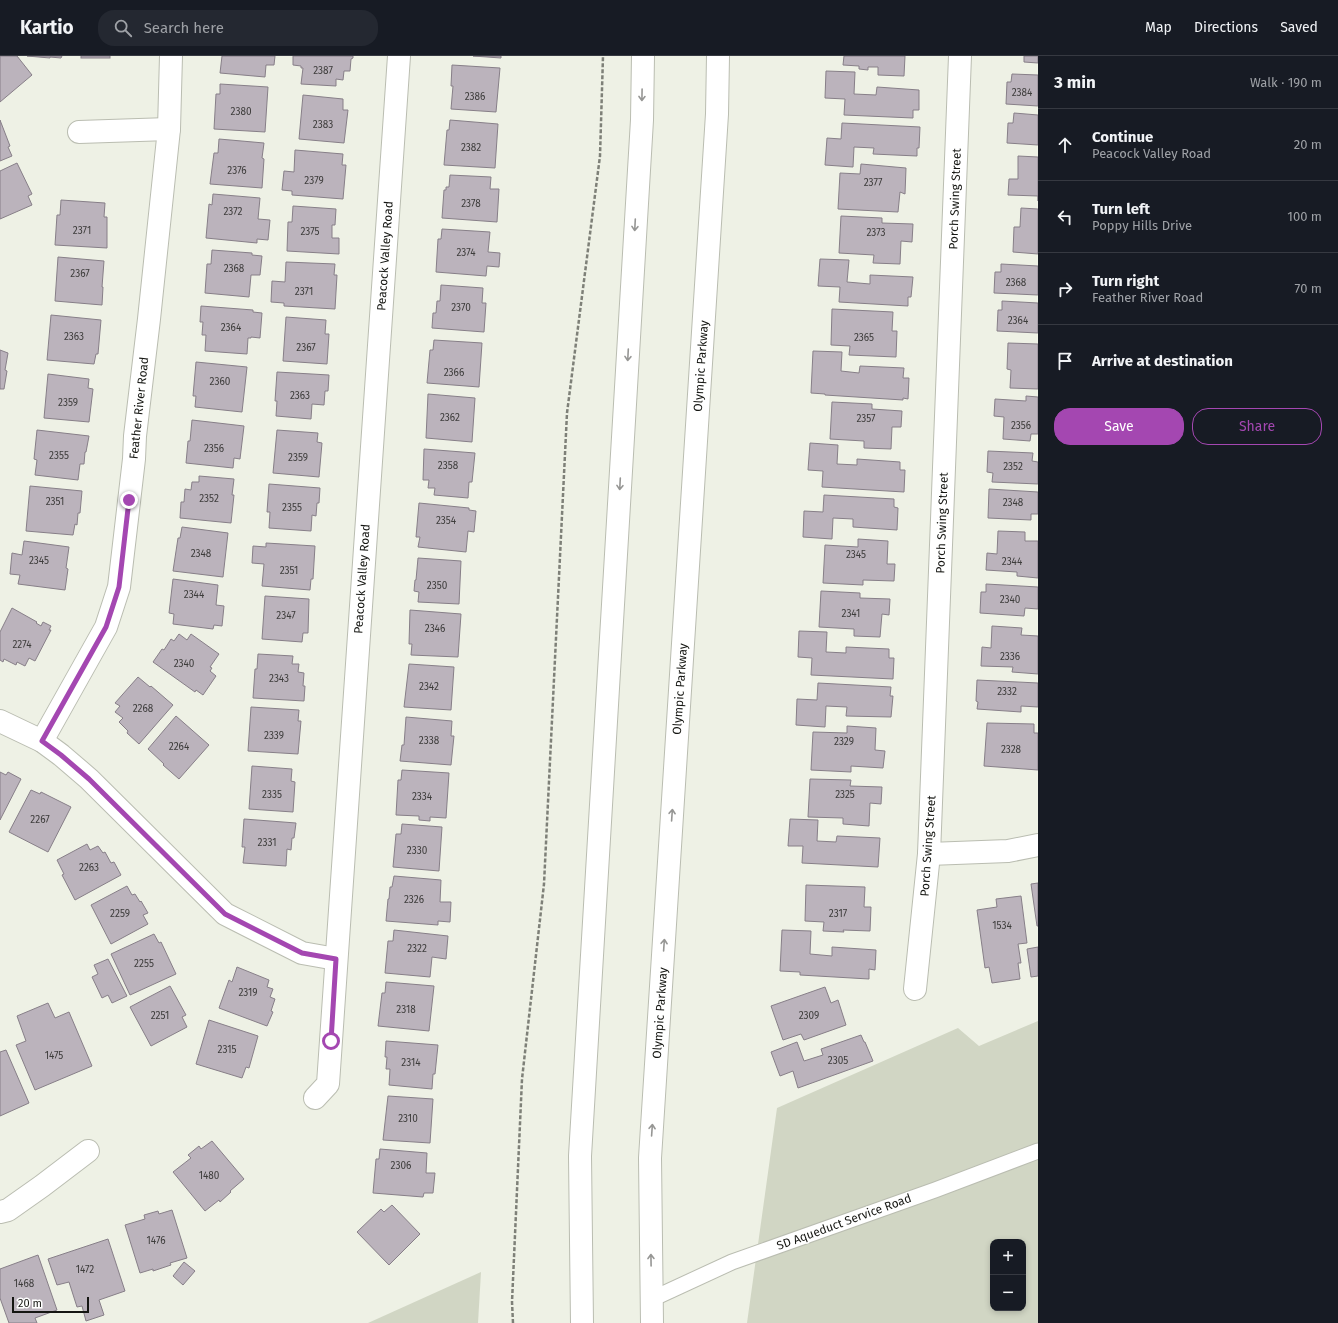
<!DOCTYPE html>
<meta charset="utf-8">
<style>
:root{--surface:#171b24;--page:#242831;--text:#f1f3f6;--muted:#9ea1a6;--line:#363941;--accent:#a447b1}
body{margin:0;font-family:"Fira Sans",sans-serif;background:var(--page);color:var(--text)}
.controls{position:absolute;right:12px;bottom:12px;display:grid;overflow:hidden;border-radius:8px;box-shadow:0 2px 6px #0003}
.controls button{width:36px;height:36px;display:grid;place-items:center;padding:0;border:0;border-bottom:1px solid var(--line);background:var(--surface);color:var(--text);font:20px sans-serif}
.scale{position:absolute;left:12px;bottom:10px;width:77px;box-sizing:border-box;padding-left:4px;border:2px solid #151612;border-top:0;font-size:11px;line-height:14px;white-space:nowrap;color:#151612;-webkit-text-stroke:3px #fff;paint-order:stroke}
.stop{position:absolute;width:12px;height:12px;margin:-9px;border:3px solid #a447b1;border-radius:50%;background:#fff}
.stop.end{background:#a447b1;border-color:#fff;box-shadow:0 1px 4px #0008}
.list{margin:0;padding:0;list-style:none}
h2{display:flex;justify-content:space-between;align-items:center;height:52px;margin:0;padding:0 16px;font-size:17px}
h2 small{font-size:13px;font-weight:400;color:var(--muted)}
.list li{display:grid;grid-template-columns:26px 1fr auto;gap:12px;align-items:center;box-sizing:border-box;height:72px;padding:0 16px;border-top:1px solid var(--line)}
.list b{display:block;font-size:15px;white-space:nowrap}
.list p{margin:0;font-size:13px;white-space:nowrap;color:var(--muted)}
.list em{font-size:13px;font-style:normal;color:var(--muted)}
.actions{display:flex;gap:8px;padding:12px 16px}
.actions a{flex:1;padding:9px 0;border:1px solid var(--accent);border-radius:16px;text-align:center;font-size:14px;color:var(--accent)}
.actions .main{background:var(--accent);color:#fff}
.icon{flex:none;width:22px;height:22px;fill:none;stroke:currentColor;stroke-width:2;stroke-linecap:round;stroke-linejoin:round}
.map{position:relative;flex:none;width:1038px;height:1267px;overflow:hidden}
header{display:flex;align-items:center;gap:24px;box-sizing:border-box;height:56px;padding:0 20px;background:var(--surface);border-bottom:1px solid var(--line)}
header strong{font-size:19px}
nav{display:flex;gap:22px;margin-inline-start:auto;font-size:14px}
.search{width:280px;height:36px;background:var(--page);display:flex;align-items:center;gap:10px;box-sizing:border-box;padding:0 14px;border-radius:16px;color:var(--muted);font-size:15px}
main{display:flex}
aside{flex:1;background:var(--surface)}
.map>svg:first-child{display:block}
.green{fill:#d1d6c4;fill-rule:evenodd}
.building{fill:#bbb3bc;stroke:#877f88}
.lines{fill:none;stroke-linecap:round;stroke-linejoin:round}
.lane-casing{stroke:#babdb1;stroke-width:17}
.street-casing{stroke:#babdb1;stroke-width:24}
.secondary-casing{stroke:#babdb1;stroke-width:24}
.path{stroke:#7e8078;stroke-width:2.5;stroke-dasharray:4 2;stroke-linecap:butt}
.lane{stroke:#fff;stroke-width:15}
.street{stroke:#fff;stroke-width:22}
.secondary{stroke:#fff;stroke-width:22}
.oneway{stroke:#969694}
.route{stroke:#a447b1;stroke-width:5}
.labels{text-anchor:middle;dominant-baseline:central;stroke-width:3;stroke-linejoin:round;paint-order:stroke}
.number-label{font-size:10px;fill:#3e3d3c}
.street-label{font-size:12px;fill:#151612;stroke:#fff}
</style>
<header>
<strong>Kartio</strong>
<div class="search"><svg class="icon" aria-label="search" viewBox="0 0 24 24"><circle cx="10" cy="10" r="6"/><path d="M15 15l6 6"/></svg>Search here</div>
<nav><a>Map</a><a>Directions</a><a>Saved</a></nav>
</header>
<main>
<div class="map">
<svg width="1038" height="1267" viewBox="0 0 1038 1267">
<rect width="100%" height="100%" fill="#eef1e5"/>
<g class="green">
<path d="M1038 965V1267H747L777 1052 958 972 979 990ZM993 1186H1023V1252H993Z"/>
<path d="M481 1216 478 1267H368Z"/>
</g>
<g class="building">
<path d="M0 0H17L32 19 0 46Z"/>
<path d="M27 0H62L61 2 50 1V2Z"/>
<rect x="81" y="0" width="29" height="2"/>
<path d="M222 0H275L274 9H266L265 21 220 17Z"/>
<path d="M293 0H353V2L351 3 350 15H344L343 24 336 23V30L301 28 303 12H301V10L293 9Z"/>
<path d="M473 0H501V2Z"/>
<path d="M844 0H905L904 20 878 19V11H868V14L859 13V10L843 9Z"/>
<path d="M1024 0H1038V7L1024 6Z"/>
<path d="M452 9 500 12 496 56 451 53 453 30H451Z"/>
<path d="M826 15 855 16 854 38 876 39 877 31 919 34V54H913V62L844 59 845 43 825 42Z"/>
<path d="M1012 18 1038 19V50L1006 48 1007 26H1011Z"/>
<path d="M220 28 268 31 265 76 214 73 216 38H220Z"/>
<path d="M303 39 343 43V54H348L344 87 299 83Z"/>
<path d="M1014 57 1038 59V89L1007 87 1008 67H1013Z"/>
<path d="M0 64 10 90 8 91 12 100 0 105Z"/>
<path d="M450 64 498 68 495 112 444 109 447 74H449Z"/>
<path d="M842 67 920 71 919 92H917V100L873 98 874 92 854 91 853 111 825 109 827 82 841 83Z"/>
<path d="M219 83 264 87 262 102 264 103 262 132 210 128 214 97H218Z"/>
<path d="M295 94 343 98 342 109H346L343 143 292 139V135L282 134 284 115 294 116Z"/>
<path d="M1018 100 1038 101V145V140L1008 139 1009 123H1018Z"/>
<path d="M17 107 32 138 28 140 32 149 0 163V115Z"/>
<path d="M861 108 906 112 905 138 900 136 898 156 838 153 840 117 860 118Z"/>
<path d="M450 119 491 121 490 133H499L497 166 442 162 444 134H446V131H449Z"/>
<path d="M213 138 260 142 258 163 270 164 268 184 257 183V187L206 182 209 148 212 149Z"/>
<path d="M61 144 105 147 104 161H107V192L55 189 57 159H60Z"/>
<path d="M293 150 336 153 335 169H332V182H339V198L287 195 288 166H292Z"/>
<path d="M1021 152 1038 153V198L1013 196 1014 171H1020Z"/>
<path d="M841 160 882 162V167L913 168 912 186 901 185 900 208 873 207 874 199 839 197Z"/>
<path d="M442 173 490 176 488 196 500 197 499 211 487 210 486 220 436 216 438 183H441Z"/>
<path d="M212 194 252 197V199L262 200 260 219H251L249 241 205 237 207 208H211Z"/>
<path d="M58 201 104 205 102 231H103L102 249 55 245Z"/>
<path d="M820 203 849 204 847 226 870 228V219L913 221 911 241H908V250L839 246 840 231 818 230Z"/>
<path d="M286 206 335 208 334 219H337L335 253 284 250V247L271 246 272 225 285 226Z"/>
<path d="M1001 208 1038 210V239L994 237 995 216H1001Z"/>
<path d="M441 229 483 232 482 247H486L484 276 432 272 433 257H436L437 245H440Z"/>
<path d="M1002 245 1038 247V277L997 275 998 254H1002Z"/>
<path d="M201 250 253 254V256L262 257 260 282 251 281V282H248L247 298 205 295 206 279H202L203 266H200Z"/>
<path d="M832 253 893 256 892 275H897L896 301 849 299 850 290 831 289Z"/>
<path d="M51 259 101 264 98 298H96L94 308 47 304Z"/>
<path d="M286 261 326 264 325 278H329L327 308 283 305Z"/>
<path d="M434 284 482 287 479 331 427 327 430 294H433Z"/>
<path d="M1008 287 1038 288V333L1010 332 1011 314 1007 313Z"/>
<path d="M0 294 8 297 5 314 7 315 4 333H0Z"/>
<path d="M813 295 842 296 841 315 859 317 860 310 904 312 903 322H909L908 343 903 342V344L825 339V338L811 337Z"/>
<path d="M196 306 247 311 242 356 195 351 196 340H193Z"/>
<path d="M277 316 329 319 328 335H325L324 349 312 348 311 363 276 360 277 345H275Z"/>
<path d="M48 318 89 323 88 332 93 333 89 366 44 362Z"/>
<path d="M428 338 475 342 472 386 426 382Z"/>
<path d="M1026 340 1038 341V378H1031L1030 385 1003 383 1004 361 994 360 995 343 1026 345Z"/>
<path d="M832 346 872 348V353L902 355 901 371H892L891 393 864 392V385L830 383Z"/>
<path d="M192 364 244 370 240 403 234 402 233 412 186 407 188 385H190Z"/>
<path d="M37 374 89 380 86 396H85L84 408H80L78 424 35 419 37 404 34 403Z"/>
<path d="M277 374 318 377 317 386 322 387 319 421 273 417Z"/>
<path d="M810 387 838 389 837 408 857 409V403L900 406V414H905L904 436 822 431 823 415 808 414Z"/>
<path d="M424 393 475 397 472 426H469L468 442 434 439 435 432H428L429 424H423Z"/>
<path d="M988 395 1033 397 1032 405 1038 406V428L992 426 993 417 987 416Z"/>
<path d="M199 420 234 423 232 439H234L231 467 180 462 181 446H184L185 433 191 434 192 426H199Z"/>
<path d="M269 428 320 432 319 447H317L316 460 312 459 311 475 269 472 270 456H267Z"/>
<path d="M30 430 82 435 80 457H78L77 469 75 468 73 479 26 475Z"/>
<path d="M989 433 1038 436V458H1031V464L988 462Z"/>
<path d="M824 439 894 443V451L898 452 897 474 853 471V463L833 462 832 483 803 481 804 455 823 456Z"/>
<path d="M419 447 469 452V454L476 455 474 476 468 475 466 496 418 491 420 481H416Z"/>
<path d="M182 471 228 477 223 521 173 515 178 482H180Z"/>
<path d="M998 475 1025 476V485H1038V522L1017 520V516L986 514 987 497 997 498Z"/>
<path d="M858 483 888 485 887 508H895L894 525 863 524V529L823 527 825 489 858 491Z"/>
<path d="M24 485 69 491 66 512 68 513 65 534 18 528 20 519 10 518 12 497 22 499Z"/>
<path d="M266 487 315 490 313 523H311L310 534 262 530 264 508 252 507 253 490 266 491Z"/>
<path d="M418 502 461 505 459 548 418 546 419 536 414 535 415 524H416Z"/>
<path d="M173 523 218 529 216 549 224 550 222 570 214 569 213 573 173 568 174 558 169 557Z"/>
<path d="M986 528 1038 531V553L1025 552 1024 560 980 557 981 536H986Z"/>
<path d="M821 535 860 537V542L890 543 889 559 882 558 880 581 854 580V573L819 571Z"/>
<path d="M265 540 309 543 308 577H303L302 586 262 583Z"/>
<path d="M12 552 37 566 36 567 41 570 43 566 51 570 49 574H51L35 605 29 602 25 610 17 606 16 609 4 603 3 606 0 604V576Z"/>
<path d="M410 554 461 558 458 601 411 599 412 588H409Z"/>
<path d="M992 570 1022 572 1021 579 1038 580V618L1012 616 1013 611 981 610 982 591 991 592Z"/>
<path d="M799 575 827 576 826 596 846 597V591L889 593V602H894L893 623 811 619 812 602 798 601Z"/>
<path d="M179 578 187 584 191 578 219 598 210 611 212 612 210 615 216 620 203 639 196 634 195 636 153 606 162 593 164 594 171 583 174 585Z"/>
<path d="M258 598 293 600 292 608H299L298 616 304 617 303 630H305L304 645 253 642 255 613H257Z"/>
<path d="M409 608 454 611 451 654 404 651Z"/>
<path d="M138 621 150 631 151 630 173 649 139 688 127 677 128 675 119 666 123 662 115 656 120 650 115 647Z"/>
<path d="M977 624 1038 627V651L1021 650V656L977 653 978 646 976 645Z"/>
<path d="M818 627 891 631 890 640H893L891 661 846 660 847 651 826 650 825 671 796 669 797 643 817 644Z"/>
<path d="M251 651 299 654 298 665H301L298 698 248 695Z"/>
<path d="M176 660 209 689 179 723 163 709 164 708 148 693Z"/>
<path d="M406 661 452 665 451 680H454L451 709 400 705 402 689H404Z"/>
<path d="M987 667 1034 668V677H1038V714L984 710Z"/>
<path d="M847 670 876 672 875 694 885 695 883 712 851 710V716L811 714 813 676 847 677Z"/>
<path d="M252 710 292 713 291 725 295 726 293 756 249 753Z"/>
<path d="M402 714 449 717 446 762 430 761V765L419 764V760L396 759 398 724H401Z"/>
<path d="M0 716 6 719 8 716 21 723 0 764Z"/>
<path d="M810 723 851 724 850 730 882 731 881 748 870 747 869 770 843 768V762L808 761Z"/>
<path d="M31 734 40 738 41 736 71 751 48 796 9 776Z"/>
<path d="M244 763 296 767 294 782H292L291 794 287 793 286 810 243 807 245 791H242Z"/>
<path d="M790 763 818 764 817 785 836 786 837 780 880 782 878 811 802 807 803 790H788Z"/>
<path d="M402 768 442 771 439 815 393 811 396 778H401Z"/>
<path d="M87 788 90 794 98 790 103 797 105 796 111 807 114 806 121 819 75 844 62 819 64 818 57 804Z"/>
<path d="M394 820 441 824 440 846H451L450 866 438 865V869L386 865 388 843H389L390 831H392Z"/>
<path d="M1038 827V870H1037L1031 828Z"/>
<path d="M806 829 865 831 864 851H871L870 875 843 874 844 876 823 875 824 866 805 865Z"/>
<path d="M127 830 132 839 135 838 140 846 141 845 148 857 143 859 148 868 111 888 91 849Z"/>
<path d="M1021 840 1027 887 1018 888 1021 907H1018L1020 923 992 927 989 911 985 912 977 854 997 851 996 843Z"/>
<path d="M394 874 448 880 446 903 432 901 430 921 385 917 388 885H393Z"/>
<path d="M782 874 811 875 810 898 832 900V891L876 894 875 914 869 913V923L800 919V916L780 915Z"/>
<path d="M154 878 159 887 161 886 176 918 130 939 111 898Z"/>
<path d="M1038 891V920L1031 921 1027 893Z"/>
<path d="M108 903 127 940 112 947 108 939 102 942 92 921 98 918 94 909Z"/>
<path d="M237 911 269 924 267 931 273 933 270 941 275 943 271 955 273 956 267 970 219 952 229 924 232 926Z"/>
<path d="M386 926 434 930 429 975 378 970 382 937H385Z"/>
<path d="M170 930 186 959 182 961 187 971 151 990 130 951Z"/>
<path d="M825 931 831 947 838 944 846 969 804 984 801 978 783 984 771 950Z"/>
<path d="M48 947 55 962 69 956 92 1010 35 1034 16 989 26 985 17 960Z"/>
<path d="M209 964 258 980 249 1012 246 1011 242 1022 196 1008Z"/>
<path d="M861 979 864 986H865L873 1005 798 1032 793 1015 780 1020 771 996 797 986 804 1005 823 999 821 993Z"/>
<path d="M386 985 438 989 435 1018H433L432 1033 389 1029 390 1013H386L387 1001H385Z"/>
<path d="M6 994 29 1047 0 1060V996Z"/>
<path d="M388 1040 433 1043 430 1087 383 1084Z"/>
<path d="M212 1085 244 1123 230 1135 231 1136 220 1146 219 1144 205 1155 173 1116 191 1102 188 1099 199 1090 201 1093Z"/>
<path d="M380 1093 427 1097 426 1117H435L433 1137H424L423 1141 373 1137 376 1103H379Z"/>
<path d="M392 1149 420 1178 389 1209 357 1176 381 1153 384 1156Z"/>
<path d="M172 1154 187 1202 170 1207 171 1209 153 1215V1213L140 1217 125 1169 145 1163 144 1159 158 1155 159 1158Z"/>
<path d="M108 1183 125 1235 99 1244 104 1259 86 1265 82 1250 77 1251 69 1226 57 1229 48 1203Z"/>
<path d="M38 1199 57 1254 35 1262 37 1267H9L0 1242V1213Z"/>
<path d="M184 1206 195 1215 183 1229 173 1220Z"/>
</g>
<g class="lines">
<defs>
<path id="lane" d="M652 1243 732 1206 935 1134 1038 1095"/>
<g id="street">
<path d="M79 76 169 73"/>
<path d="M0 665 42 685 61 699 89 723 225 858 302 897 336 903"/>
<path d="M42 685 106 571 119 531 134 403 135 380 149 263 169 73 171 0"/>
<path d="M929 798 1008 795 1038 789"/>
<path d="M915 933 929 798 960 0"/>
<path d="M315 1042 328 1028 399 0"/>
<path d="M0 1156 8 1154 42 1130 88 1095"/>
</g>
<g id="secondary">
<path d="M582 1267 580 1100 642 64 643 0"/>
<path d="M652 1267 650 1102 717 58 718 0"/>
</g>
</defs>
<use href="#lane" class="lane-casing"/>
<use href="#street" class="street-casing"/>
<use href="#secondary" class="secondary-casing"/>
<path class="path" d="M513 1267 512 1246 522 1023 544 828 567 357 600 100 603 0"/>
<use href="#lane" class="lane"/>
<use href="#street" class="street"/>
<use href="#secondary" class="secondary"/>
</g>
<defs><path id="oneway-shaft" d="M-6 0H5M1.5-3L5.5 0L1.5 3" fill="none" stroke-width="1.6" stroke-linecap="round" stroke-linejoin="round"/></defs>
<g class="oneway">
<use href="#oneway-shaft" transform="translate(642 39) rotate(91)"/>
<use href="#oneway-shaft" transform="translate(635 169) rotate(93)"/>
<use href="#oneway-shaft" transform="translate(628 299) rotate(93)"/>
<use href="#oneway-shaft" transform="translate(620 428) rotate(93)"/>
<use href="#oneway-shaft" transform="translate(672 759) rotate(-86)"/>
<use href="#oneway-shaft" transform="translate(664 889) rotate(-86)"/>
<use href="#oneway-shaft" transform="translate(652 1074) rotate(-86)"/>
<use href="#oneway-shaft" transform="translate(651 1204) rotate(-91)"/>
</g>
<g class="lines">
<path class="route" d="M129 444 119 531 106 571 42 685 61 699 89 723 225 858 302 897 336 903 331 985"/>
</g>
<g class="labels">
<g class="number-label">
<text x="323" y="15">2387</text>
<text x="1022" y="37">2384</text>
<text x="475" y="41">2386</text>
<text x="241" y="56">2380</text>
<text x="323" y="69">2383</text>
<text x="471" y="92">2382</text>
<text x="237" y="115">2376</text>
<text x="314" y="125">2379</text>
<text x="873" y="127">2377</text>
<text x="471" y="148">2378</text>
<text x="233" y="156">2372</text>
<text x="82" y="175">2371</text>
<text x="310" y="176">2375</text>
<text x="876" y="177">2373</text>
<text x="466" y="197">2374</text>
<text x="234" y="213">2368</text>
<text x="80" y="218">2367</text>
<text x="1016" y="227">2368</text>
<text x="304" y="236">2371</text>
<text x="461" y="252">2370</text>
<text x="1018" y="265">2364</text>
<text x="231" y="272">2364</text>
<text x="74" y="281">2363</text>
<text x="864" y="282">2365</text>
<text x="306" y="292">2367</text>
<text x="454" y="317">2366</text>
<text x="220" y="326">2360</text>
<text x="300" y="340">2363</text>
<text x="68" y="347">2359</text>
<text x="450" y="362">2362</text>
<text x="866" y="363">2357</text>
<text x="1021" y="370">2356</text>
<text x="214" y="393">2356</text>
<text x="59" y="400">2355</text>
<text x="298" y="402">2359</text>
<text x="448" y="410">2358</text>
<text x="1013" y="411">2352</text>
<text x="209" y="443">2352</text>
<text x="55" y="446">2351</text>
<text x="1013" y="447">2348</text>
<text x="292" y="452">2355</text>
<text x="446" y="465">2354</text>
<text x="201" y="498">2348</text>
<text x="856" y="499">2345</text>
<text x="39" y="505">2345</text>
<text x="1012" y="506">2344</text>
<text x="289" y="515">2351</text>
<text x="437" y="530">2350</text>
<text x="194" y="539">2344</text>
<text x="1010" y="544">2340</text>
<text x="851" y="558">2341</text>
<text x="286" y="560">2347</text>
<text x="435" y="573">2346</text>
<text x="22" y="589">2274</text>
<text x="1010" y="601">2336</text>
<text x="184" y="608">2340</text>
<text x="279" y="623">2343</text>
<text x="429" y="631">2342</text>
<text x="1007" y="636">2332</text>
<text x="143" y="653">2268</text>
<text x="274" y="680">2339</text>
<text x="429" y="685">2338</text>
<text x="844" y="686">2329</text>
<text x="179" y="691">2264</text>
<text x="1011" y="694">2328</text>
<text x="272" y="739">2335</text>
<text x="845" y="739">2325</text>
<text x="422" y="741">2334</text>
<text x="40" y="764">2267</text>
<text x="267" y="787">2331</text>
<text x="417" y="795">2330</text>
<text x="89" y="812">2263</text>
<text x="414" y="844">2326</text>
<text x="120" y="858">2259</text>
<text x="838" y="858">2317</text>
<text x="1002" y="870">1534</text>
<text x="417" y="893">2322</text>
<text x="144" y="908">2255</text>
<text x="248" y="937">2319</text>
<text x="406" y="954">2318</text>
<text x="160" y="960">2251</text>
<text x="809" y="960">2309</text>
<text x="227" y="994">2315</text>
<text x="54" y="1000">1475</text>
<text x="838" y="1005">2305</text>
<text x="411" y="1007">2314</text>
<text x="408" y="1063">2310</text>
<text x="401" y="1110">2306</text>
<text x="209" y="1120">1480</text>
<text x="156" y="1185">1476</text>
<text x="85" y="1214">1472</text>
<text x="24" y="1228">1468</text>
</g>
<g class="street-label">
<text transform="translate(955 143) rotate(-88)">Porch Swing Street</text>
<text transform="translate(385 200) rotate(-86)">Peacock Valley Road</text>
<text transform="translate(701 310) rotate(-86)">Olympic Parkway</text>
<text transform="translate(139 352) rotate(-84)">Feather River Road</text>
<text transform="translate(942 467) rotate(-88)">Porch Swing Street</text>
<text transform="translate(362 523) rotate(-86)">Peacock Valley Road</text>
<text transform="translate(680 633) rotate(-86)">Olympic Parkway</text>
<text transform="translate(928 790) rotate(-86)">Porch Swing Street</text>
<text transform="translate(660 957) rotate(-86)">Olympic Parkway</text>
<text transform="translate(844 1166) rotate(-20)">SD Aqueduct Service Road</text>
</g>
</g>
</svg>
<div class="controls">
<button>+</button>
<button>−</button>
</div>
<div class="scale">20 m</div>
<div class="stop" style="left:331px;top:985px"></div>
<div class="stop end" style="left:129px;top:444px"></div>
</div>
<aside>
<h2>3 min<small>Walk · 190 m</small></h2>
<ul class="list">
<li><svg class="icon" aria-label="ahead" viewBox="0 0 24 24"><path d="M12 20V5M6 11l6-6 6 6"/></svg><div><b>Continue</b><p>Peacock Valley Road</p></div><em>20 m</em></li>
<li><svg class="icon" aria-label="left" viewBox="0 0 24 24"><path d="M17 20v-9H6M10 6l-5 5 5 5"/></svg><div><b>Turn left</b><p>Poppy Hills Drive</p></div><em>100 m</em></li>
<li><svg class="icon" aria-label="right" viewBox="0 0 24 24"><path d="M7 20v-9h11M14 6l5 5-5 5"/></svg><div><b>Turn right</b><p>Feather River Road</p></div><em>70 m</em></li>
<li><svg class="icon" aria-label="arrive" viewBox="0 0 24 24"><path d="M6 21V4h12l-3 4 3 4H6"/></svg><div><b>Arrive at destination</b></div></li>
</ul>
<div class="actions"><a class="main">Save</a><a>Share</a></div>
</aside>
</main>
